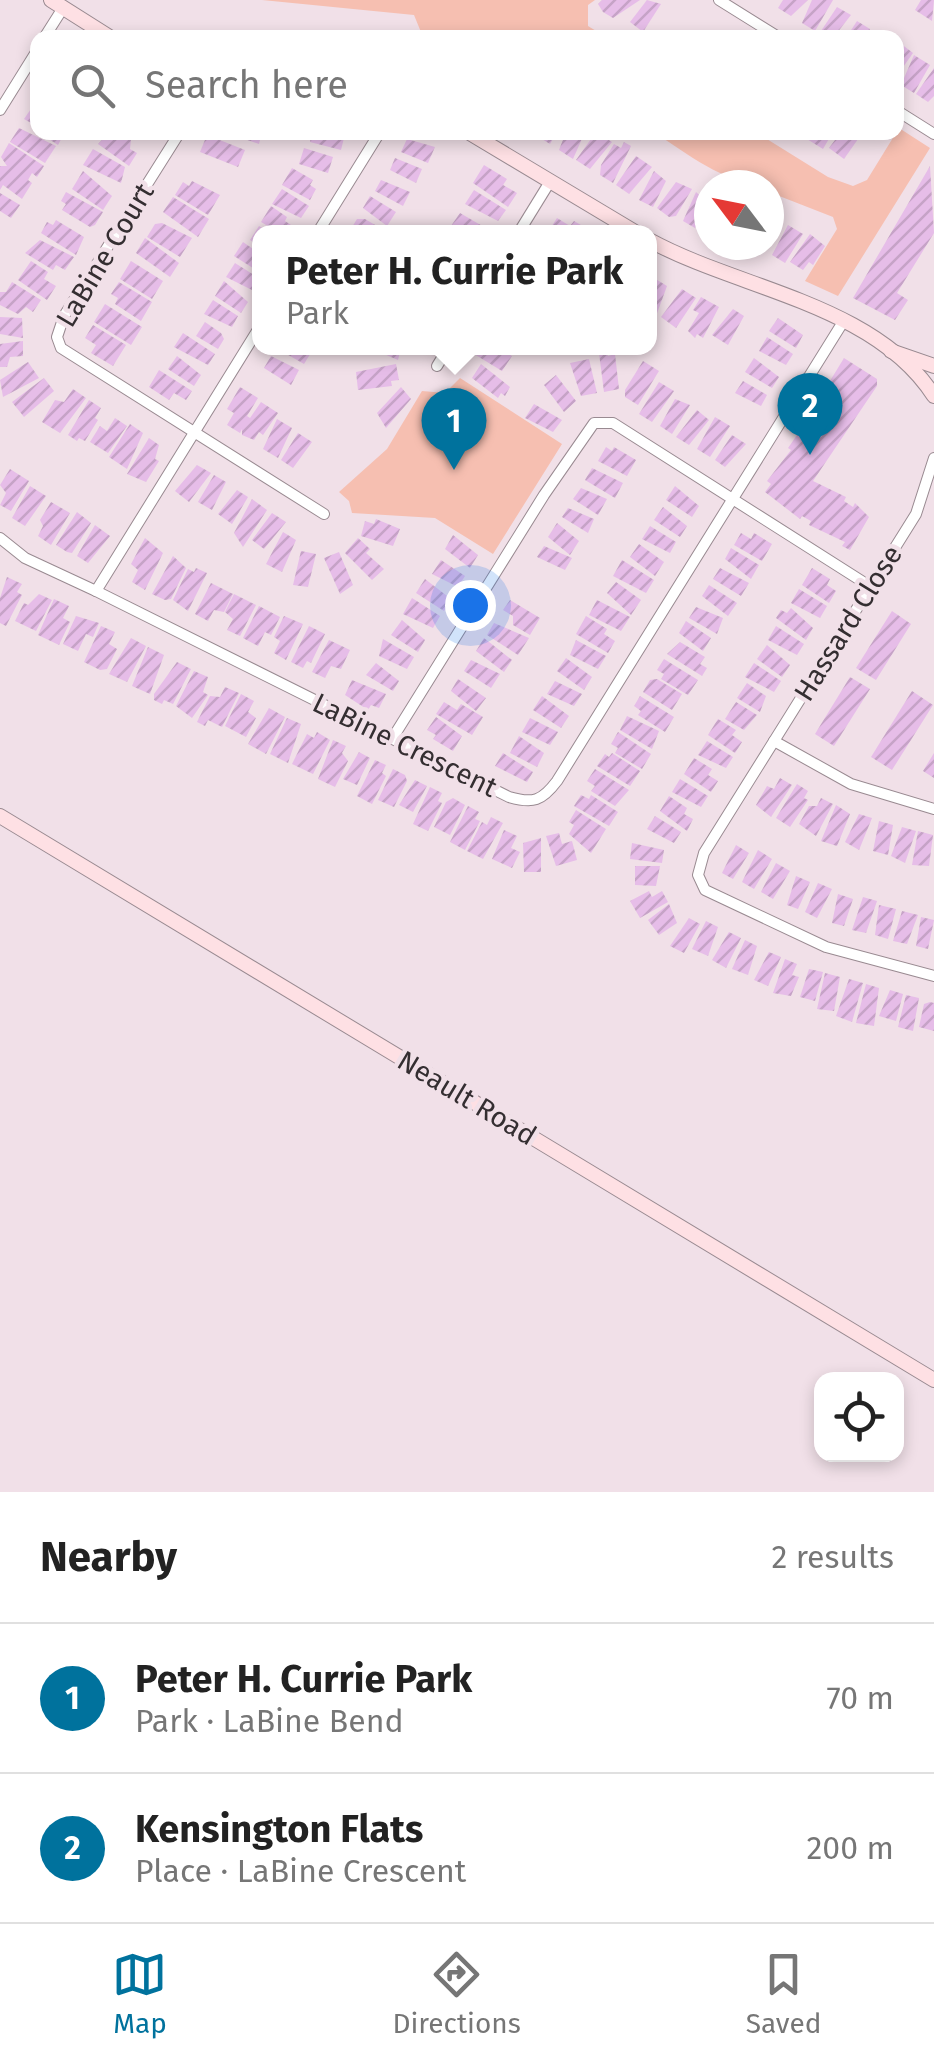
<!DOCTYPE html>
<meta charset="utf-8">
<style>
:root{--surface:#fff;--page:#f2f2f2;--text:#222;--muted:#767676;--line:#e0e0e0;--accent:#00729d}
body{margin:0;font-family:"Fira Sans",sans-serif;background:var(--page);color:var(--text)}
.controls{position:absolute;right:30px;bottom:30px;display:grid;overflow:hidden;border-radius:20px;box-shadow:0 5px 15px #0003}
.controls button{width:90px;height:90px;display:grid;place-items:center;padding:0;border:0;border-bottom:2px solid var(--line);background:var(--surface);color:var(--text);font:50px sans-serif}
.compass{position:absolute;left:694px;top:170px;width:90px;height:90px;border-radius:50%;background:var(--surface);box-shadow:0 5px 15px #0003;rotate:302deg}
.you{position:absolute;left:470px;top:605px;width:35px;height:35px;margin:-25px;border:8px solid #fff;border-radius:50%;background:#1a73e8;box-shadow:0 0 0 15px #1a73e833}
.badge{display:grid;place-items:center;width:65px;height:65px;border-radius:50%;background:var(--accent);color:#fff;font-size:32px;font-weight:700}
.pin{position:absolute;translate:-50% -82px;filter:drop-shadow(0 2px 5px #0008)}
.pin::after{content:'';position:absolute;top:52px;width:35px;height:30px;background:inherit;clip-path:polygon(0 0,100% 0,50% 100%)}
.popup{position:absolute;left:252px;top:225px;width:405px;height:130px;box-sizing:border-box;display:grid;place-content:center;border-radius:20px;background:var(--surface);filter:drop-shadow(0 2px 8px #0005);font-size:32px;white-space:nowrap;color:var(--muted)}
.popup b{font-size:38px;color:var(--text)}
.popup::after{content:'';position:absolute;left:50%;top:100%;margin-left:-20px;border:20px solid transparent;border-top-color:var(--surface)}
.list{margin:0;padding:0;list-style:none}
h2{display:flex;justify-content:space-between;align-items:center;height:130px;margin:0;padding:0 40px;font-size:42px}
h2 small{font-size:32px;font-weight:400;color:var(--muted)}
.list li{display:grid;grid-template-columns:65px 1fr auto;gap:30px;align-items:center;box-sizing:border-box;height:150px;padding:0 40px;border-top:2px solid var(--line)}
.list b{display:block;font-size:38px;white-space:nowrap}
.list p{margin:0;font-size:32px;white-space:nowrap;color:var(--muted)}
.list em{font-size:32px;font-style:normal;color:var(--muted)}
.icon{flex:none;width:55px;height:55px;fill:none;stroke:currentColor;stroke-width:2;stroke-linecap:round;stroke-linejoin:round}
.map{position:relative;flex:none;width:934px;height:1492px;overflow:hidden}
.search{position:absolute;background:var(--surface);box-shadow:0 5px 15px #0003;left:30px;right:30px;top:30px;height:110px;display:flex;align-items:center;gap:25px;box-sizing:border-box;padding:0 35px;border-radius:20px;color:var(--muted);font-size:38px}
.sheet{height:430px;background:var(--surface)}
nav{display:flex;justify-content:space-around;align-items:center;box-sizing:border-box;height:140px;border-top:2px solid var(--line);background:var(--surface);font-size:28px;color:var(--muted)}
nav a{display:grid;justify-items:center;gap:5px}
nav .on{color:var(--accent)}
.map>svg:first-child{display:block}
.green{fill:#f6bfb1}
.building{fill:url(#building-hatch)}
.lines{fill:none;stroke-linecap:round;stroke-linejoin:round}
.street-casing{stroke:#998a91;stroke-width:12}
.secondary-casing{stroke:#998a91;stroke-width:16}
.street{stroke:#fff;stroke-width:10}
.secondary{stroke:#fee0e4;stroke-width:14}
.labels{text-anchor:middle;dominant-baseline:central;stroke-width:9;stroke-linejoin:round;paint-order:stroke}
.street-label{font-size:28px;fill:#342e31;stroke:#f1e0e8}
</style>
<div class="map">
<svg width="934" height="1492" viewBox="0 0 934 1492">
<defs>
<pattern id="building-hatch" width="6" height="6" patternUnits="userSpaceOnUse" patternTransform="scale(2.5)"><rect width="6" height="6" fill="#e6bde8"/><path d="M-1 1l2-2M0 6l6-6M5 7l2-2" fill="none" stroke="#c6a3c7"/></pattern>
</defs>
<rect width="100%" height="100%" fill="#f1e0e8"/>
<g class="green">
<path d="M262 0H595L588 5V26L606 37H423L414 15Z"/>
<path d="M899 128 930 148 838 296 805 281 837 229 833 217 769 192V185C725 185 690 155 655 133H757L828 177 853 186 867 180Z"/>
<path d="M460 378 562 444 493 554 435 518 352 513 349 501 339 492 387 449 422 391 445 393Z"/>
</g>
<g class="building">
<path d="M602 0H640L613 18 603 12 598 4Z"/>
<path d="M647 0 661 4 643 32 630 22Z"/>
<path d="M783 0H808L791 16 778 8Z"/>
<path d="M812 0H833L815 31 802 23Z"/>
<path d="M921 0H934L932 21 915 10Z"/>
<path d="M837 7 851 15 833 38H825L819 34Z"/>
<path d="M857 21 870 29 865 38H846Z"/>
<path d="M896 40 913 53 901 70 896 68Z"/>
<path d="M914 55 930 65 914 93 901 85Z"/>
<path d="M934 68V96L928 102 916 94Z"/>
<path d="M33 106 38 108V127L24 119Z"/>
<path d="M19 128 56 146 45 163 10 142Z"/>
<path d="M38 132H65L58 145Z"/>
<path d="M109 132 131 139 130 149 137 153 129 166 98 144Z"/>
<path d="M224 132H262L259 144Z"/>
<path d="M312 132 345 134 341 150 310 142Z"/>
<path d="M540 132H557L550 144 537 136Z"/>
<path d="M566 132H585L573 159 559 150Z"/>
<path d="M596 132 612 142 590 169 576 160Z"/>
<path d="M805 132H833L823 149 802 136Z"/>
<path d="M841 132H863L844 159 829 148Z"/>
<path d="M207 135 245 150 238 167 200 152Z"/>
<path d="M407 139 435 147 428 163 401 152Z"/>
<path d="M624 142 631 146 613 183 600 175 601 165 614 144 621 148Z"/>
<path d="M9 143 44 166 37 177 32 173 28 180 32 183 22 199 3 185 0 190V166H7L1 157Z"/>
<path d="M304 148 333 157 328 173 299 164Z"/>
<path d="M93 149 125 167 121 183 83 165Z"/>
<path d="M636 156 652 167 629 194 616 185Z"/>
<path d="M395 158 422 169 416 183 390 170Z"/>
<path d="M484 165 507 179 503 185 517 193 508 207 473 183Z"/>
<path d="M930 166 934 233 897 293 908 300 895 320 853 298Z"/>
<path d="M292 168 313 180 310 185 316 189 310 200 282 185Z"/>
<path d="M83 171 112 196 103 210 72 189Z"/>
<path d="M654 171 666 181 653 207 639 200Z"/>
<path d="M381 180 410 192 403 206 375 191Z"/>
<path d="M192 181 220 195 208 215 175 195 183 182 189 186Z"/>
<path d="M676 182 692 189 676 216 669 217 657 208Z"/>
<path d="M282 189 309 206 301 218 272 204Z"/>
<path d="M474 190 506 210 498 221 465 204Z"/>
<path d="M66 192 103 212 95 225 90 227 62 210 66 204 61 201Z"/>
<path d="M696 192 709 204 695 228 683 221Z"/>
<path d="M0 193 20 205 11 218 0 211Z"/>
<path d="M370 196 396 212 387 226 363 208Z"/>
<path d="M173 197 209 219 198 237 163 212Z"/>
<path d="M271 206 287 217 285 221 294 227 291 232H278L261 222Z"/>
<path d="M460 213 484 227 486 232H461L451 226Z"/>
<path d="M557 218 570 226 574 221 593 232H548Z"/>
<path d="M357 219H365L387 232H349Z"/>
<path d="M56 220 84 237 76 255 41 233 47 222 53 225Z"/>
<path d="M769 221 779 227 769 243Z"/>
<path d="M162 223 192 238 180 257 147 237 155 224Z"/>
<path d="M788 225 803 234 785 263 772 255Z"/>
<path d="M259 226 269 232H259V246L250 240Z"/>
<path d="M810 234 825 246 813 265 809 262 803 270 790 262Z"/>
<path d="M145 238 179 263 170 277 136 253Z"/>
<path d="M40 240 74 257 65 270 56 265 53 270 25 253Z"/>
<path d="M243 242 259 253V272L234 256Z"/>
<path d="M31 261 48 272 44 279 56 286 47 300 18 280Z"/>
<path d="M131 261 163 281 152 299 120 279Z"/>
<path d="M235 263 259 278 254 291 226 277Z"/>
<path d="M654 278 667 286 656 316 649 312V286Z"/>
<path d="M224 281 248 302 241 313 215 296Z"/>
<path d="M12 282 41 300 33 312 26 307 18 314 0 305V292H6Z"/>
<path d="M119 282 152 302 141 321 115 304 118 298 111 294Z"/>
<path d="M682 289 696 298 676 328 661 317Z"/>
<path d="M701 297 719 307 703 338 697 334 695 338 688 331 699 313 693 310Z"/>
<path d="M213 300 238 316 232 327 204 314Z"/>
<path d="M105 304 142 327 131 345 94 322Z"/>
<path d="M733 309 744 316 728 345 712 335Z"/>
<path d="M0 317 22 318 23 338 0 334Z"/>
<path d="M778 318 803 335 796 348 769 331Z"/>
<path d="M205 322 221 333 224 339 218 349 196 336Z"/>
<path d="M93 325 126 345 113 366 91 353 96 345 85 338Z"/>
<path d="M183 333 215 354 208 365 174 347Z"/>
<path d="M767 337 793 354 786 365 759 351Z"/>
<path d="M23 341V356L10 357 7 367H0V344Z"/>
<path d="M276 348H306L312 351 304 364Z"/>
<path d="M370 348H401L398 360Z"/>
<path d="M478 348H498L512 356 502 371 474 354Z"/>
<path d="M607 351 608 356 615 354 619 389 604 392 599 353Z"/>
<path d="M177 356 201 375 194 386 168 369Z"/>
<path d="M271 356 299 370 291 385 264 368Z"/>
<path d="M754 358 779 377 772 388 745 372Z"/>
<path d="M844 358 877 379V386L813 481 846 497 844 501 853 507 855 503 869 517 850 550 842 546 845 542 809 525 811 521 802 516 800 519 765 492 771 484 767 481 791 450 788 448 833 383 830 381Z"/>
<path d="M589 359 597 393 581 396 570 363Z"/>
<path d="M643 361 659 371 638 405 625 397V390Z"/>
<path d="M28 362 39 378 3 397 0 380Z"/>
<path d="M396 364 399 380 391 381 392 386 358 390 356 372Z"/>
<path d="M481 364 510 387 505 396 501 393 498 398 472 378Z"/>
<path d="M159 370 192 391 186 400 174 393 169 400 149 387Z"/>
<path d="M556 375 576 401 564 412 544 385Z"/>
<path d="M44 378 54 391 24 417 12 402Z"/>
<path d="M743 381 767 395 761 406 735 393Z"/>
<path d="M659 382 674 391 652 422 639 414Z"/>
<path d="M240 387 258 398 247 416 250 418 261 402 278 413 263 435 259 432 254 440 242 435V429L240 433 227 425 234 413 227 409Z"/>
<path d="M401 387 411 399 386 428 377 413Z"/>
<path d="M73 389 86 398 60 433 42 422 55 400 64 402Z"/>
<path d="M675 399 690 405 672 434 660 426Z"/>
<path d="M89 400 101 408 95 418 98 420 85 441 79 438 77 441 68 435Z"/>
<path d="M534 404 562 420 553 432 525 418Z"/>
<path d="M697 410 709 420 689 445 676 437Z"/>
<path d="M715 417 730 426 710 457 697 449Z"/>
<path d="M115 418 127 426 108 453 90 442 100 426 107 431Z"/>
<path d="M277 419 292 428 278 458 263 449Z"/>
<path d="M130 424 143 433 127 469 109 457Z"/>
<path d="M298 433 312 442 293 468 281 460Z"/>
<path d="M732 435 746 444 725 467 715 460Z"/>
<path d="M149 438 159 445 155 459 159 461 146 482 127 474Z"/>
<path d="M606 447 612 451 614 447 636 460 627 476 598 461Z"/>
<path d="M197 465 211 473 189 502 175 491Z"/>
<path d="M592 468 623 483 615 498 585 480Z"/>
<path d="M10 469 29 481 11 511 0 505 6 493 0 485Z"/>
<path d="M214 475 226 482 212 510 198 502Z"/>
<path d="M30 486 46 496 25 526 12 518Z"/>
<path d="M675 486 699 506 692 517 666 500Z"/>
<path d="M581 488 607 499 598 515 573 499Z"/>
<path d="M237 490 248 497 232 524 218 514Z"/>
<path d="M252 499 267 510 243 547 234 533Z"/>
<path d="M51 502 70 513 51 545 38 536 43 526 40 520Z"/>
<path d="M663 507 687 526 680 537 654 520Z"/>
<path d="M568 508 594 519 588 533 562 517Z"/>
<path d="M77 512 91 523 72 553 67 552 56 545Z"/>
<path d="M272 513 286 522 264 549 252 540Z"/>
<path d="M376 519 400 529 393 546 361 536 365 521 374 524Z"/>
<path d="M557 523 579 541 570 555 548 537Z"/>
<path d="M95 525 110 536 88 563 77 556Z"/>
<path d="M650 526 676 542 670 553 642 539Z"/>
<path d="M283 532 296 540 282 572 266 564Z"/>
<path d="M741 533 751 539 754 533 772 544 762 561 734 545Z"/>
<path d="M453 535 478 555 470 568 445 549Z"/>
<path d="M145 538 163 553 145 590 132 582 138 570 131 564Z"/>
<path d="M358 538 370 549 366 553 384 569 372 580 345 553Z"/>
<path d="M639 544 664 562 655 576 630 557Z"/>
<path d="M544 546 572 558 565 570 537 557Z"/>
<path d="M731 548 759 565 751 579 725 559Z"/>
<path d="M301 551 316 554 308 587 293 585Z"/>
<path d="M339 552 353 585 340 594 324 558Z"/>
<path d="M173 556 186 568 171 599 165 600 152 594Z"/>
<path d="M441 560 465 576 458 587 432 574Z"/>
<path d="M622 560 654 580 646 593 613 576Z"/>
<path d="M196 568 207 573 188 611 173 600 188 569 194 572Z"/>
<path d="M720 568 749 583 741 596 713 579Z"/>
<path d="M812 568 830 579 827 585 836 591 829 603 802 585Z"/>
<path d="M7 577 22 584 17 592 22 595 6 626 0 623V598Z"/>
<path d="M425 579 451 599 444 611 416 593Z"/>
<path d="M616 582 641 600 631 615 607 593Z"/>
<path d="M211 583 233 594 224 612 214 610 208 621 195 614Z"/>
<path d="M709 585 737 603 728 616 702 596Z"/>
<path d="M799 589 827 606 820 618 791 603Z"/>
<path d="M39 594 52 600 36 631 15 621 24 603 28 605Z"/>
<path d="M234 594 256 605 240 636 227 630 233 619 225 612Z"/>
<path d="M412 598 440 616 433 628 403 614Z"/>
<path d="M54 599 69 606 63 618 70 622 59 645 38 635Z"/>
<path d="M510 600 540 618 530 635 513 625V616L503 610Z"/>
<path d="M597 600 630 617 621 631 589 615Z"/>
<path d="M259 606 280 617 271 635 265 632 258 646 243 638Z"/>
<path d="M696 607 723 618 717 634 689 618Z"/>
<path d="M791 608 813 628 806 640 776 618 781 610 787 613Z"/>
<path d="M892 611 911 624 876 680 856 668Z"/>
<path d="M76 616 99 623 93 637 86 634 78 651 63 644Z"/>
<path d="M284 616 303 624 286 660 274 653 280 641 274 637Z"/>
<path d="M586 616 607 629 604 634 615 641 608 653 576 634Z"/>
<path d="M402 620 425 640 418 652 391 635Z"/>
<path d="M686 621 711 638 703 651 679 633Z"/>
<path d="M494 623 529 638 518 655 487 635Z"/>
<path d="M101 626 115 632 109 644 117 649 107 669 100 670 84 662Z"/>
<path d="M309 626 325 634 311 663 307 661 303 668 291 662Z"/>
<path d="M776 626 804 644 797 655 768 640Z"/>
<path d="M131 638 146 646 127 682 109 674Z"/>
<path d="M484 638 512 660 504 672 476 651Z"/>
<path d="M383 639 414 657 407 669 379 656Z"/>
<path d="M329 640 350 650 341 669 331 666 325 678 312 672Z"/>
<path d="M576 640 606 656 598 669 570 655Z"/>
<path d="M680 642 705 657 700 664 707 668 702 676 667 654Z"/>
<path d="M767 645 790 665 782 677 757 659Z"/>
<path d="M148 647 164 655 150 694 132 686Z"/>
<path d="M566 658 592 677 584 690 557 671Z"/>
<path d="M664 659 698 680 688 695 661 679 664 674 657 670Z"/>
<path d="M471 660 500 674 491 688 464 671Z"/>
<path d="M177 662 191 669 173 704 164 700 162 704 154 700V694Z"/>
<path d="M376 663 399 681 393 691 366 675Z"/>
<path d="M754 663 781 681 774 692 745 677Z"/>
<path d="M194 671 208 677 203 692 208 695 192 718 176 706Z"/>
<path d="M850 677 870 689 834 746 815 734Z"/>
<path d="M458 679 486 698 476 711 451 691Z"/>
<path d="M657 679 682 694 672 710 643 692 650 680Z"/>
<path d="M352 680 386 694 379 708 371 705 368 710 345 695Z"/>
<path d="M555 681 582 694 574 706 547 694Z"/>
<path d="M747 683 766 696 760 712 737 698Z"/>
<path d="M225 687 239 693 222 727 208 720 205 726 197 722 210 696 220 697Z"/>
<path d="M912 691 933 705 892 770 871 757Z"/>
<path d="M241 694 254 701 248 712 256 718 246 737 225 726Z"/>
<path d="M542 696 569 716 561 728 533 710Z"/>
<path d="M640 696 674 717 665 732 638 715 641 711 634 706Z"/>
<path d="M444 702 457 710 461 704 483 717 472 735 436 714Z"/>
<path d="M736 702 757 715 744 730 725 719Z"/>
<path d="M269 708 285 717 266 754 248 744Z"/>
<path d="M627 716 659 731 652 749 620 730Z"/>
<path d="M436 717 462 736 453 751 433 739 436 735 427 730Z"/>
<path d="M287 718 301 724 288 763 270 754Z"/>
<path d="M530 718 558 732 550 745 522 732Z"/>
<path d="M718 719 736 730 732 735 742 742 735 753 708 735Z"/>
<path d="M317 732 330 740 313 774 292 764 307 734 314 738Z"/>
<path d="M618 732 651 754 642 769 615 753 618 748 611 744Z"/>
<path d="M519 736 544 753 537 767 510 753Z"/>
<path d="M333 740 346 746 342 753 348 761 335 787 318 779Z"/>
<path d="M707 741 733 757 726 768 698 755Z"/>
<path d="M359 752 370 758 357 785 343 779Z"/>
<path d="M503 753 533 772 527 782 495 766Z"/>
<path d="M612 753 640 771 630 786 597 766 605 754 609 757Z"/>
<path d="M934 753V778L923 771Z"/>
<path d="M694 758 712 769 708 775 718 781 711 792 684 774Z"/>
<path d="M375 760 386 765 382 773 386 776 372 804 357 796Z"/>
<path d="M393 769 405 775 407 781 394 807 378 800Z"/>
<path d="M595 769 629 790 615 806 591 791 595 786 587 781Z"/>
<path d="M780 778 792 785 771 817 756 805 767 786 774 789Z"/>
<path d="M680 779 708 796 701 807 672 792Z"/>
<path d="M415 780 427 786 413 812 399 805Z"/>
<path d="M797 784 808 791 804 798 808 800 790 827 776 818Z"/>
<path d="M430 787 442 793 438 801 442 803 428 831 413 824Z"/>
<path d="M581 795 589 799 591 795 618 812 609 826 574 806Z"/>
<path d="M669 796 687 808 684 814 693 819 687 831 660 811Z"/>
<path d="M453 798 465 805 450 835 434 827 446 802Z"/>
<path d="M821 798 833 804 816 836 799 824 809 806H817Z"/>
<path d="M836 805 850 814 837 846 821 841Z"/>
<path d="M468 806 479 812 475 819 480 821 465 850 450 842Z"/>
<path d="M576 810 606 829 591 853 569 834 574 825 569 822Z"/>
<path d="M859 814 872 818 859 850 845 842Z"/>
<path d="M655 816 681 832 674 843 647 829Z"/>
<path d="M491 817 503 823 483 859 467 851 482 822 487 825Z"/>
<path d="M879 821 893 825 888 855 873 851Z"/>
<path d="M902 827 916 831 905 863 891 856Z"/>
<path d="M504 830 517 836 511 848 520 852 512 868 492 859Z"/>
<path d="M918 831 933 835 929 866 912 865Z"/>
<path d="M559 833 562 844 572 841 577 860 556 866 546 836Z"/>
<path d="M541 838V872H524L523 843Z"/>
<path d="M632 843 664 850 662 863 630 859Z"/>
<path d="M736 845 749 853 733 879 722 873Z"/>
<path d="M758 850 772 859 754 889 742 882Z"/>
<path d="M776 863 790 871 773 899 761 892Z"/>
<path d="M635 866H660L656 886 635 885Z"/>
<path d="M796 876 810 882 798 909 787 905Z"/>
<path d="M818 883 832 889 817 918 805 912Z"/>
<path d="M649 891 652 897 662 891 668 902 640 918 630 901Z"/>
<path d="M838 894 853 899 844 926 832 923Z"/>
<path d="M863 897 877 901 866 933 852 930Z"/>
<path d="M669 904 677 923 659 935 648 920Z"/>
<path d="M879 905 896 909 888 939 875 935Z"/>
<path d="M902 911 918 915 907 944 893 941Z"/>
<path d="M921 917 934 920 928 949 916 946Z"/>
<path d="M689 918 700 924 684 953 670 946Z"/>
<path d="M706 921 718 927 708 956 692 949Z"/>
<path d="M729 932 741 938 726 968 712 960Z"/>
<path d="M745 940 757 946 748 975 732 969Z"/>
<path d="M769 952 781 957 768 986 754 980Z"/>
<path d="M785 959 797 964 792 975 799 977 791 996 773 993Z"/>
<path d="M809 969 823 972 815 1001 800 997Z"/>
<path d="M825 973 840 977 834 1011 817 1009Z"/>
<path d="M849 979 863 983 852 1022 836 1016Z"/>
<path d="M866 984 879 988 874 1026 856 1023Z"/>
<path d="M890 990 903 994 896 1021 879 1016Z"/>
<path d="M906 995 919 998 913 1031 898 1027Z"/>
<path d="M930 1002 934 1003V1031L919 1027 924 1004Z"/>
</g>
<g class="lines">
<defs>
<g id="street">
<path d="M719 0 780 38"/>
<path d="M44 38 63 8"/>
<path d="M0 110 38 49"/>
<path d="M896 110 934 134"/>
<path d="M180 132 64 316 57 337 61 348 324 514"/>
<path d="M318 232 380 132"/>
<path d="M519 232 551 180"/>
<path d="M259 328 96 591 509 797C533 804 542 801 557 781L843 322"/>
<path d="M437 366 448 348"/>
<path d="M934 458 916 514 704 853 698 875 705 890 826 947 934 976"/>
<path d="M0 538 25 558 96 591"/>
<path d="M392 739 544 495 594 423H613L871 587"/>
<path d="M774 741 851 784 934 809"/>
</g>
<g id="secondary">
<path d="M51 0 111 38"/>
<path d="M468 132 635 232"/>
<path d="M649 240C738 289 875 304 934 396"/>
<path d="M891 351 934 366"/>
<path d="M0 816 934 1380"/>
</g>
</defs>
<use href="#street" class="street-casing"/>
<use href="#secondary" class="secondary-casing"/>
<use href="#street" class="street"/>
<use href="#secondary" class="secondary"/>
</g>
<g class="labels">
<g class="street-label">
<text transform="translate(105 255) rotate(-59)">LaBine Court</text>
<text transform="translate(848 623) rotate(-58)">Hassard Close</text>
<text transform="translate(405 745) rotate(26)">LaBine Crescent</text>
<text transform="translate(467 1098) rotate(31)">Neault Road</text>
</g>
</g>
</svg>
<div class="controls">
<button><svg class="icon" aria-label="locate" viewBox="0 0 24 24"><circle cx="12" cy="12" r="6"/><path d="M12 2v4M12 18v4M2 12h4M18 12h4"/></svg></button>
</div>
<svg class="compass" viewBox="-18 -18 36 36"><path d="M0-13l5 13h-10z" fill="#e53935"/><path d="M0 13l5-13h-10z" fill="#767676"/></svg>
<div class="you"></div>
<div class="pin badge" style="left:454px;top:470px">1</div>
<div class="popup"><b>Peter H. Currie Park</b>Park</div>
<div class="pin badge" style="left:810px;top:455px">2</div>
<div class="search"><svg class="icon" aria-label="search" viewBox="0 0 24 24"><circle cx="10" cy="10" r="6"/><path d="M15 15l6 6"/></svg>Search here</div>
</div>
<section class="sheet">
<h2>Nearby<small>2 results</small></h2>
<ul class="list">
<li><span class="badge">1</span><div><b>Peter H. Currie Park</b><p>Park · LaBine Bend</p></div><em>70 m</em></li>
<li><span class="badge">2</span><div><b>Kensington Flats</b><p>Place · LaBine Crescent</p></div><em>200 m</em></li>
</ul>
</section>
<nav>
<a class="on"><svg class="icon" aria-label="map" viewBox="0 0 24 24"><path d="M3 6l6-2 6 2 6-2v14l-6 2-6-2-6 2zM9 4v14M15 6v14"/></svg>Map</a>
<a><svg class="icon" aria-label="directions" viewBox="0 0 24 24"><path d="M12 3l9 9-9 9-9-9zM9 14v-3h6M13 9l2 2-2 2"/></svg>Directions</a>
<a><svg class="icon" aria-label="saved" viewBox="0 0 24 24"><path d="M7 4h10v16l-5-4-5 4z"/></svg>Saved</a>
</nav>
